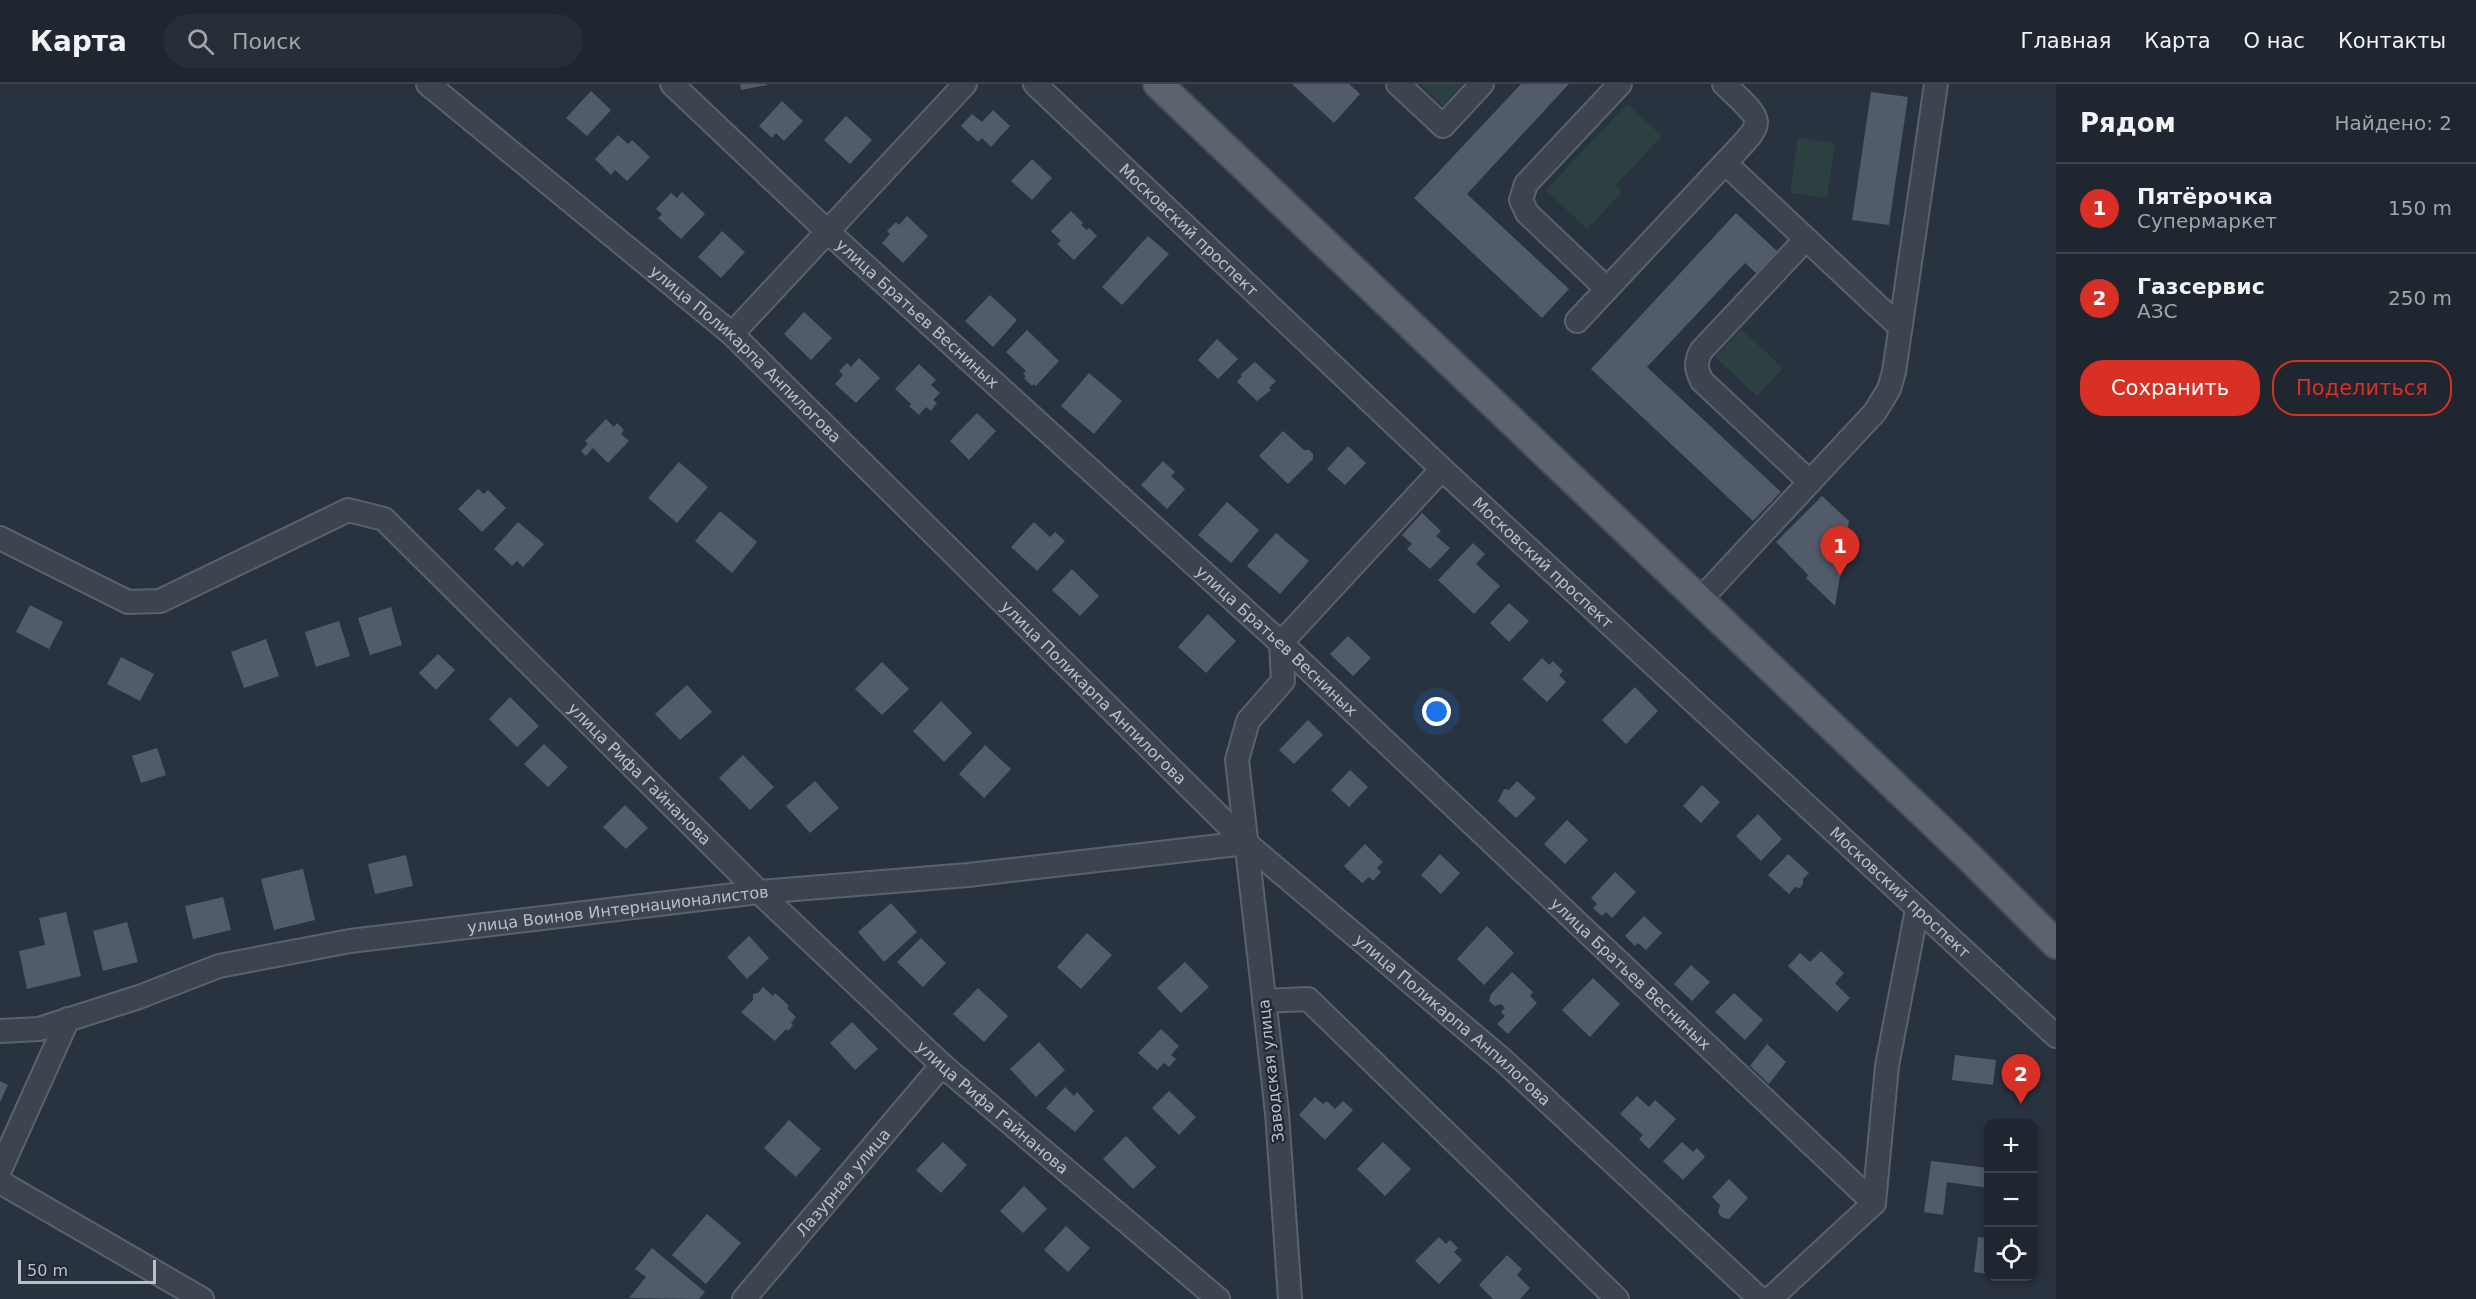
<!DOCTYPE html>
<html lang="ru">
<meta charset="utf-8">
<style>
:root{--surface:#1f262f;--page:#272e37;--text:#f1f3f6;--muted:#a1a5aa;--line:#3c434b;--accent:#d93025}
body{margin:0;font-family:"DejaVu Sans",sans-serif;background:var(--page);color:var(--text)}
.controls{position:absolute;right:18px;bottom:18px;display:grid;overflow:hidden;border-radius:12px;box-shadow:0 3px 9px #0003}
.controls button{width:54px;height:54px;display:grid;place-items:center;padding:0;border:0;border-bottom:2px solid var(--line);background:var(--surface);color:var(--text);font:30px sans-serif}
.scale{position:absolute;left:18px;bottom:15px;width:138px;box-sizing:border-box;padding-left:6px;border:3px solid #b9c0ca;border-top:0;font-size:16px;line-height:21px;white-space:nowrap;color:#b9c0ca;-webkit-text-stroke:4px #212935;paint-order:stroke}
.you{position:absolute;left:1437px;top:628px;width:21px;height:21px;margin:-15px;border:4px solid #fff;border-radius:50%;background:#1a73e8;box-shadow:0 0 0 9px #1a73e833}
.badge{display:grid;place-items:center;width:39px;height:39px;border-radius:50%;background:var(--accent);color:#fff;font-size:20px;font-weight:700}
.pin{position:absolute;translate:-50% -50px;filter:drop-shadow(0 2px 3px #0008)}
.pin::after{content:'';position:absolute;top:32px;width:21px;height:18px;background:inherit;clip-path:polygon(0 0,100% 0,50% 100%)}
.list{margin:0;padding:0;list-style:none}
h2{display:flex;justify-content:space-between;align-items:center;height:78px;margin:0;padding:0 24px;font-size:26px}
h2 small{font-size:20px;font-weight:400;color:var(--muted)}
.list li{display:grid;grid-template-columns:39px 1fr auto;gap:18px;align-items:center;box-sizing:border-box;height:90px;padding:0 24px;border-top:2px solid var(--line)}
.list b{display:block;font-size:22px;white-space:nowrap}
.list p{margin:0;font-size:20px;white-space:nowrap;color:var(--muted)}
.list em{font-size:20px;font-style:normal;color:var(--muted)}
.actions{display:flex;gap:12px;padding:18px 24px}
.actions a{flex:1;padding:14px 0;border:2px solid var(--accent);border-radius:24px;text-align:center;font-size:21px;color:var(--accent)}
.actions .main{background:var(--accent);color:#fff}
.icon{flex:none;width:33px;height:33px;fill:none;stroke:currentColor;stroke-width:2;stroke-linecap:round;stroke-linejoin:round}
.map{position:relative;flex:none;width:2056px;height:1215px;overflow:hidden}
header{display:flex;align-items:center;gap:36px;box-sizing:border-box;height:84px;padding:0 30px;background:var(--surface);border-bottom:2px solid var(--line)}
header strong{font-size:28px}
nav{display:flex;gap:33px;margin-inline-start:auto;font-size:21px}
.search{width:420px;height:54px;background:var(--page);display:flex;align-items:center;gap:15px;box-sizing:border-box;padding:0 21px;border-radius:33px;color:var(--muted);font-size:22px}
main{display:flex}
aside{flex:1;background:var(--surface)}
.map>svg:first-child{display:block}
.green{fill:#2c4041}
.building{fill:#525b6a}
.lines{fill:none;stroke-linecap:round;stroke-linejoin:round}
.minor-casing{stroke:#5a626d;stroke-width:26}
.major-casing{stroke:#464d59;stroke-width:32}
.minor{stroke:#3d444f;stroke-width:22}
.major{stroke:#5b636f;stroke-width:28}
.labels{text-anchor:middle;dominant-baseline:central;stroke-width:4.5;stroke-linejoin:round;paint-order:stroke}
.street-label{font-size:16px;fill:#b9c0ca;stroke:#212935}
</style>
<header>
<strong>Карта</strong>
<div class="search"><svg class="icon" aria-label="search" viewBox="0 0 24 24"><circle cx="10" cy="10" r="6"/><path d="M15 15l6 6"/></svg>Поиск</div>
<nav><a>Главная</a><a>Карта</a><a>О нас</a><a>Контакты</a></nav>
</header>
<main>
<div class="map">
<svg width="2056" height="1215" viewBox="0 0 2056 1215">
<rect width="100%" height="100%" fill="#29323f"/>
<g class="green">
<path d="M1420 0H1463L1443 22Z"/>
<path d="M1627 20 1662 52 1616 101 1622 108 1587 145 1546 106Z"/>
<path d="M1798 53 1835 59 1827 114 1790 109Z"/>
<path d="M1741 245 1783 284 1757 312 1715 273Z"/>
</g>
<g class="building">
<path d="M740 0H767V1L741 6Z"/>
<path d="M1292 0H1349L1360 10 1334 39Z"/>
<path d="M1521 0H1569L1467 110 1569 205 1542 234 1414 114Z"/>
<path d="M591 7 611 26 587 52 566 34Z"/>
<path d="M1871 8 1908 13 1889 141 1852 136Z"/>
<path d="M782 17 803 37 784 57 776 49 772 54 759 42Z"/>
<path d="M993 26 1010 42 991 63 982 54 978 58 961 42 972 30 982 38Z"/>
<path d="M846 32 872 56 850 80 824 56Z"/>
<path d="M618 51 628 60 632 56 650 73 627 97 615 86 611 91 595 75Z"/>
<path d="M1032 75 1052 94 1032 116 1011 97Z"/>
<path d="M682 108 705 130 681 155 658 134 662 130 656 125 671 109 677 114Z"/>
<path d="M1071 127 1083 139 1081 141 1087 146 1089 144 1097 152 1074 176 1057 160 1061 157 1051 147Z"/>
<path d="M1736 129 1777 167 1756 189 1745 179 1647 283 1781 408 1753 437 1591 285Z"/>
<path d="M907 132 928 152 903 179 882 159 890 150 887 147 896 138 899 141Z"/>
<path d="M722 147 745 168 721 194 698 173Z"/>
<path d="M1148 152 1169 170 1122 221 1102 203Z"/>
<path d="M990 211 1017 236 993 263 965 237Z"/>
<path d="M804 228 832 254 811 276 784 250Z"/>
<path d="M1027 246 1059 277 1036 302 1034 300 1032 302 1024 294 1026 292 1023 290 1026 287 1006 268Z"/>
<path d="M1217 255 1238 275 1218 295 1198 276Z"/>
<path d="M859 274 880 294 856 319 835 300 843 291 839 287 847 279 851 283Z"/>
<path d="M1255 278 1276 297 1269 304 1271 306 1257 317 1237 298 1242 292 1240 291Z"/>
<path d="M919 280 936 296 931 301 940 309 933 316 937 319 931 327 926 323 919 331 909 322 911 320 895 305Z"/>
<path d="M1089 289 1122 317 1094 350 1061 322Z"/>
<path d="M977 329 996 347 969 376 950 357Z"/>
<path d="M606 335 614 343 617 339 624 346 621 350 629 357 608 379 593 364 586 372 581 367 588 360 585 357Z"/>
<path d="M1283 347 1304 366H1309L1313 370V375L1288 400 1259 372Z"/>
<path d="M1348 362 1366 379 1345 401 1327 385Z"/>
<path d="M1163 377 1175 388 1171 392 1185 405 1167 425 1141 401Z"/>
<path d="M679 378 708 403 677 439 648 414Z"/>
<path d="M478 405 484 410 488 406 506 424 482 448 458 425Z"/>
<path d="M1822 412 1849 437 1835 522 1806 494 1808 491 1776 458Z"/>
<path d="M1227 418 1259 446 1231 479 1198 451Z"/>
<path d="M720 427 757 458 732 489 695 457Z"/>
<path d="M1422 429 1441 447 1436 452 1450 464 1430 485 1407 465 1412 460 1402 451Z"/>
<path d="M518 438 544 460 523 483 517 477 512 482 494 465Z"/>
<path d="M1034 438 1050 453 1055 448 1065 457 1037 487 1011 463Z"/>
<path d="M1276 449 1309 477 1280 510 1247 482Z"/>
<path d="M1473 459 1485 470 1476 480 1500 502 1474 530 1438 496Z"/>
<path d="M1072 485 1099 512 1080 532 1052 506Z"/>
<path d="M1509 519 1529 537 1509 558 1490 539Z"/>
<path d="M30 521 63 538 49 565 16 548Z"/>
<path d="M391 523 402 561 370 571 358 534Z"/>
<path d="M1208 530 1236 557 1206 589 1178 563Z"/>
<path d="M339 537 350 572 316 583 305 548Z"/>
<path d="M1348 552 1371 574 1353 592 1330 570Z"/>
<path d="M266 555 279 592 244 604 231 568Z"/>
<path d="M438 570 455 586 436 606 419 589Z"/>
<path d="M121 573 154 590 140 617 107 600Z"/>
<path d="M1542 574 1549 581 1553 577 1563 587 1559 591 1566 598 1547 618 1522 595Z"/>
<path d="M882 578 909 605 882 631 855 605Z"/>
<path d="M687 601 712 628 680 656 655 630Z"/>
<path d="M1635 603 1658 627 1626 660 1602 636Z"/>
<path d="M510 613 539 642 517 663 489 635Z"/>
<path d="M941 617 972 649 944 678 913 647Z"/>
<path d="M1308 636 1323 651 1294 680 1279 666Z"/>
<path d="M544 660 568 683 548 703 524 680Z"/>
<path d="M985 661 1011 685 984 714 959 690Z"/>
<path d="M157 664 166 691 141 699 132 672Z"/>
<path d="M743 671 774 703 750 726 719 694Z"/>
<path d="M1350 686 1368 703 1349 723 1331 706Z"/>
<path d="M815 697 839 724 810 749 786 722Z"/>
<path d="M1517 697 1536 714 1516 734 1498 717 1504 705 1509 706Z"/>
<path d="M1702 701 1720 718 1701 739 1683 722Z"/>
<path d="M625 721 648 744 626 765 603 743Z"/>
<path d="M1758 730 1782 755 1761 777 1736 752Z"/>
<path d="M1567 736 1588 756 1565 780 1544 760Z"/>
<path d="M1365 760 1383 778 1377 784 1381 788 1373 797 1369 793 1362 799 1344 782Z"/>
<path d="M1440 770 1460 789 1441 810 1421 791Z"/>
<path d="M1788 770 1809 789 1803 795V800L1800 804 1795 803 1789 810 1768 791Z"/>
<path d="M406 771 413 802 375 810 368 780Z"/>
<path d="M303 785 315 836 274 846 261 795Z"/>
<path d="M1615 788 1636 808 1612 834 1606 828 1602 832 1593 824 1597 820 1591 814Z"/>
<path d="M223 813 231 846 193 855 185 822Z"/>
<path d="M891 819 917 848 884 878 858 848Z"/>
<path d="M66 828 81 892 27 905 19 867 45 861 39 834Z"/>
<path d="M1644 832 1662 849 1646 866 1638 859 1635 862 1625 852Z"/>
<path d="M127 838 138 878 103 887 93 847Z"/>
<path d="M1487 842 1514 869 1484 901 1457 875Z"/>
<path d="M1087 849 1112 871 1081 905 1057 883Z"/>
<path d="M749 852 769 874 747 895 727 873Z"/>
<path d="M921 854 946 879 923 903 897 878Z"/>
<path d="M1821 867 1844 889 1835 899 1850 914 1837 928 1788 882 1800 869 1810 878Z"/>
<path d="M1185 878 1209 903 1181 929 1157 904Z"/>
<path d="M1691 881 1710 898 1692 917 1674 900Z"/>
<path d="M1512 888 1533 908 1530 912 1537 919 1508 950 1497 940 1505 932 1501 928 1505 924 1501 920 1495 922 1489 917 1491 910Z"/>
<path d="M1593 894 1620 920 1590 953 1562 926Z"/>
<path d="M763 903 773 912 775 909 783 916 789 922 787 924 796 933 791 939 793 941 788 947 786 945 775 957 741 928 753 916V910L758 909Z"/>
<path d="M978 904 1008 932 984 958 953 930Z"/>
<path d="M1734 909 1763 936 1745 956 1715 928Z"/>
<path d="M852 938 878 965 855 986 830 959Z"/>
<path d="M1161 945 1179 962 1171 971 1176 975 1169 983 1164 979 1157 986 1138 969Z"/>
<path d="M1039 958 1065 986 1036 1013 1010 985Z"/>
<path d="M1767 960 1786 978 1769 1000 1750 982Z"/>
<path d="M1955 971 1996 976 1993 1001 1952 996Z"/>
<path d="M0 997 8 1001 0 1018Z"/>
<path d="M1065 1003 1074 1012 1077 1008 1094 1027 1075 1048 1046 1024Z"/>
<path d="M1169 1007 1196 1033 1179 1051 1152 1024Z"/>
<path d="M1637 1012 1649 1023 1655 1016 1676 1035 1649 1065 1639 1055 1643 1051 1620 1030Z"/>
<path d="M1315 1013 1323 1020 1327 1017 1335 1025 1343 1017 1353 1026 1325 1056 1299 1031Z"/>
<path d="M789 1036 821 1065 796 1093 764 1064Z"/>
<path d="M1126 1052 1156 1083 1133 1105 1103 1075Z"/>
<path d="M943 1058 967 1081 941 1109 916 1086Z"/>
<path d="M1383 1058 1411 1085 1385 1112 1357 1085Z"/>
<path d="M1682 1058 1693 1068 1697 1064 1705 1073 1683 1096 1663 1077Z"/>
<path d="M1931 1077 1988 1084V1104L1947 1098 1943 1131 1924 1128Z"/>
<path d="M1729 1095 1748 1114 1729 1135 1723 1134 1718 1129 1720 1121 1712 1113Z"/>
<path d="M1024 1102 1047 1125 1023 1149 1000 1127Z"/>
<path d="M707 1130 741 1159 706 1200 672 1171Z"/>
<path d="M1066 1142 1090 1164 1068 1188 1044 1166Z"/>
<path d="M1439 1153 1446 1160 1450 1156 1458 1164 1454 1168 1462 1176 1439 1200 1415 1177Z"/>
<path d="M1978 1153 1988 1154V1190L1974 1188Z"/>
<path d="M652 1164 705 1208 699 1215 629 1214 646 1193 635 1185Z"/>
<path d="M1507 1171 1522 1185 1517 1191 1530 1204 1520 1215H1493L1479 1201Z"/>
</g>
<g class="lines">
<defs>
<g id="minor">
<path id="s1" d="M428 0 732 250 1246 759 1504 977 1760 1215"/>
<path id="s2" d="M672 0 827 147 1281 559 1874 1119"/>
<path id="s3" d="M1035 0 1442 385 2056 952"/>
<path d="M1398 0 1443 42 1482 0"/>
<path d="M1724 0C1768 41 1765 36 1725 79L1900 243"/>
<path d="M1806 155 1701 267C1695 279 1696 285 1702 297L1810 398"/>
<path d="M1607 205 1527 129 1521 116 1526 100 1620 0"/>
<path d="M1577 237 1725 79"/>
<path d="M732 250 965 0"/>
<path id="s4" d="M0 454 128 518 160 517 348 426 384 435 759 808 942 981 1218 1215"/>
<path d="M1699 517 1875 328 1889 305 1894 288 1936 0"/>
<path d="M1264 917 1308 915 1617 1215"/>
<path id="s5" d="M0 947 39 945 139 913 219 882 350 857 759 808 968 791 1246 759"/>
<path d="M0 1086 68 935"/>
<path d="M0 1098 202 1215"/>
<path id="s6" d="M744 1215 942 981"/>
<path d="M1290 1215 1277 1029 1237 676 1248 637 1283 597 1281 559 1442 385"/>
<path d="M1770 1215 1874 1119 1887 982 1917 825"/>
</g>
<path id="major" d="M1158 0 1966 770 2056 860"/>
</defs>
<use href="#minor" class="minor-casing"/>
<use href="#major" class="major-casing"/>
<use href="#minor" class="minor"/>
<use href="#major" class="major"/>
</g>
<g class="labels">
<g class="street-label">
<text stroke="none"><textPath href="#s3" startOffset="212">Московский проспект</textPath></text>
<text stroke="none"><textPath href="#s2" startOffset="336">улица Братьев Весниных</textPath></text>
<text stroke="none"><textPath href="#s1" startOffset="417">улица Поликарпа Анпилогова</textPath></text>
<text stroke="none"><textPath href="#s3" startOffset="698">Московский проспект</textPath></text>
<text stroke="none"><textPath href="#s2" startOffset="822">улица Братьев Весниных</textPath></text>
<text stroke="none"><textPath href="#s1" startOffset="903">улица Поликарпа Анпилогова</textPath></text>
<text stroke="none"><textPath href="#s4" startOffset="782">улица Рифа Гайнанова</textPath></text>
<text stroke="none"><textPath href="#s3" startOffset="1184">Московский проспект</textPath></text>
<text stroke="none"><textPath href="#s5" startOffset="633">улица Воинов Интернационалистов</textPath></text>
<text stroke="none"><textPath href="#s2" startOffset="1308">улица Братьев Весниных</textPath></text>
<text stroke="none"><textPath href="#s1" startOffset="1389">улица Поликарпа Анпилогова</textPath></text>
<text transform="translate(1271 987) rotate(-96)">Заводская улица</text>
<text stroke="none"><textPath href="#s4" startOffset="1268">улица Рифа Гайнанова</textPath></text>
<text stroke="none"><textPath href="#s6" startOffset="153">Лазурная улица</textPath></text>
</g>
</g>
</svg>
<div class="controls">
<button>+</button>
<button>−</button>
<button><svg class="icon" aria-label="locate" viewBox="0 0 24 24"><circle cx="12" cy="12" r="6"/><path d="M12 2v4M12 18v4M2 12h4M18 12h4"/></svg></button>
</div>
<div class="scale">50 m</div>
<div class="you"></div>
<div class="pin badge" style="left:1840px;top:492px">1</div>
<div class="pin badge" style="left:2021px;top:1020px">2</div>
</div>
<aside>
<h2>Рядом<small>Найдено: 2</small></h2>
<ul class="list">
<li><span class="badge">1</span><div><b>Пятёрочка</b><p>Супермаркет</p></div><em>150 m</em></li>
<li><span class="badge">2</span><div><b>Газсервис</b><p>АЗС</p></div><em>250 m</em></li>
</ul>
<div class="actions"><a class="main">Сохранить</a><a>Поделиться</a></div>
</aside>
</main>
